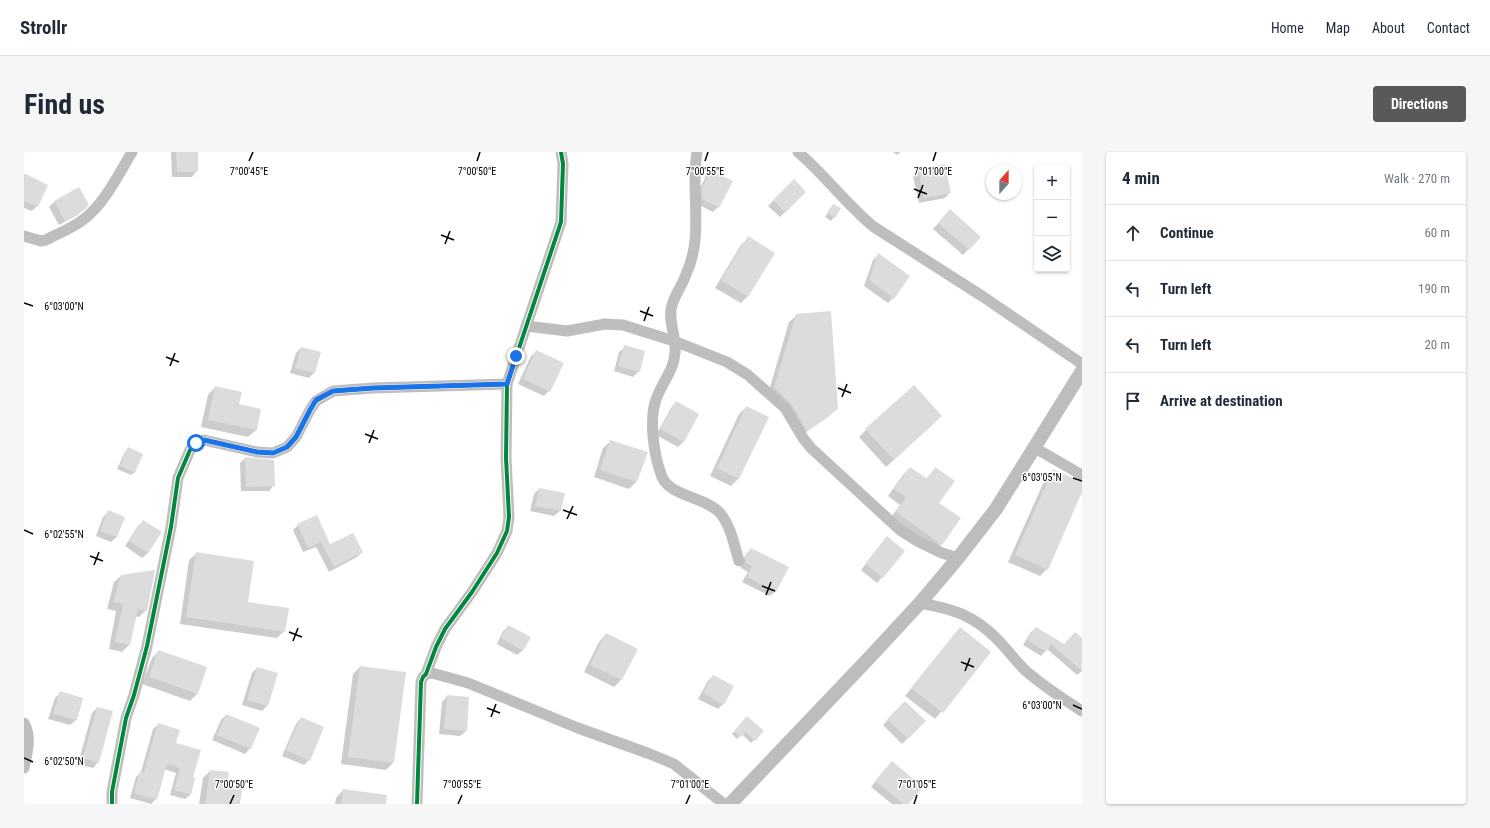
<!DOCTYPE html>
<meta charset="utf-8">
<style>
:root{--surface:#fff;--page:#f6f6f7;--text:#1f2937;--muted:#747a83;--line:#e0e1e3;--accent:#595959}
body{margin:0;font-family:"Roboto Condensed",sans-serif;background:var(--page);color:var(--text)}
.controls{position:absolute;right:12px;top:12px;display:grid;overflow:hidden;border-radius:4px;box-shadow:0 1px 3px #0004}
.controls button{width:36px;height:36px;display:grid;place-items:center;padding:0;border:0;border-bottom:1px solid var(--line);background:var(--surface);color:var(--text);font:20px sans-serif}
.compass{position:absolute;left:962px;top:12px;width:36px;height:36px;border-radius:50%;background:var(--surface);box-shadow:0 1px 3px #0004;rotate:21deg}
.stop{position:absolute;width:12px;height:12px;margin:-9px;border:3px solid #1a73e8;border-radius:50%;background:#fff}
.stop.end{background:#1a73e8;border-color:#fff;box-shadow:0 1px 4px #0008}
.list{margin:0;padding:0;list-style:none}
h2{display:flex;justify-content:space-between;align-items:center;height:52px;margin:0;padding:0 16px;font-size:17px}
h2 small{font-size:13px;font-weight:400;color:var(--muted)}
.list li{display:grid;grid-template-columns:26px 1fr auto;gap:12px;align-items:center;box-sizing:border-box;height:56px;padding:0 16px;border-top:1px solid var(--line)}
.list b{display:block;font-size:15px;white-space:nowrap}
.list em{font-size:13px;font-style:normal;color:var(--muted)}
.icon{flex:none;width:22px;height:22px;fill:none;stroke:currentColor;stroke-width:2;stroke-linecap:round;stroke-linejoin:round}
.map{position:relative;flex:none;width:1058px;height:652px;overflow:hidden;border-radius:4px}
header{display:flex;align-items:center;gap:24px;box-sizing:border-box;height:56px;padding:0 20px;background:var(--surface);border-bottom:1px solid var(--line)}
header strong{font-size:19px}
nav{display:flex;gap:22px;margin-inline-start:auto;font-size:14px}
.intro{display:flex;align-items:center;justify-content:space-between;box-sizing:border-box;height:96px;padding:0 24px}
h1{margin:0;font-size:28px}
.button{padding:10px 18px;border-radius:4px;background:var(--accent);color:#fff;font-size:14px;font-weight:700}
main{display:flex;gap:24px;padding:0 24px}
aside{flex:1;background:var(--surface);border-radius:4px;box-shadow:0 1px 3px #0004}
.map>svg:first-child{display:block}
.shadow{fill:#0003}
.building{fill:#dcdcdc}
.lines{fill:none;stroke-linecap:round;stroke-linejoin:round}
.minor{stroke:#bebebe;stroke-width:11}
.major{stroke:#bdbdbd;stroke-width:14}
.cycleway-casing{stroke:#fff;stroke-width:6}
.cycleway{stroke:#00873e;stroke-width:4}
.route{stroke:#1a73e8;stroke-width:5}
.ticks{fill:none;stroke:#000;stroke-width:1.5}
.ticks-label{font-size:10px;text-anchor:middle;fill:#000;stroke:#fff;stroke-width:3;stroke-linejoin:round;paint-order:stroke}
</style>
<header>
<strong>Strollr</strong>
<nav><a>Home</a><a>Map</a><a>About</a><a>Contact</a></nav>
</header>
<div class="intro"><h1>Find us</h1><a class="button">Directions</a></div>
<main>
<div class="map">
<svg width="1058" height="652" viewBox="0 0 1058 652">
<rect width="100%" height="100%" fill="#fff"/>
<g class="shadow">
<path d="M147 0H173V19L168 25H148Z"/>
<path d="M869 0H877L873 3Z"/>
<path d="M894 18 926 40 921 46 895 51 889 24Z"/>
<path d="M688 19 694 55 689 60 673 52V42L682 24Z"/>
<path d="M0 22 23 33 13 54 8 59 0 56Z"/>
<path d="M770 28 781 40 756 65 744 54Z"/>
<path d="M55 36 64 53 53 63 35 73 25 55 30 50Z"/>
<path d="M809 53 810 65 807 69 801 65Z"/>
<path d="M921 64 956 85 939 103 909 77Z"/>
<path d="M724 86V144L717 151 691 136 717 93Z"/>
<path d="M854 103 869 146 864 151 840 134 849 108Z"/>
<path d="M773 163 813 256 805 264 775 285 760 259 744 242 765 170Z"/>
<path d="M601 195 615 219 609 225 590 219 595 200Z"/>
<path d="M277 196 295 201 290 221 285 226 266 221 272 201Z"/>
<path d="M513 199 525 239 520 244 494 232 507 204Z"/>
<path d="M191 235 214 253 232 278 224 285 177 275 184 243Z"/>
<path d="M652 250 674 263 659 290 654 295 632 283 647 256Z"/>
<path d="M723 255 744 265 714 327 707 334 686 324 715 262Z"/>
<path d="M910 271 862 315 835 285 842 278Z"/>
<path d="M587 289 622 301 612 330 605 337 570 325 579 296Z"/>
<path d="M104 296 111 320 107 323 93 317 101 300Z"/>
<path d="M221 306 250 333 245 339H217L216 311Z"/>
<path d="M886 316 902 327 911 317 917 392 910 399 865 368 876 353 864 344 879 323Z"/>
<path d="M1029 318 1058 331V338L1023 417 1016 424 984 410 1022 325Z"/>
<path d="M515 337 540 342 536 359 530 364 506 359 510 342Z"/>
<path d="M85 359 100 365 93 385 87 390 72 384 79 365Z"/>
<path d="M119 369 124 401 118 406 101 394 114 374Z"/>
<path d="M274 373 306 394 338 400 333 405 305 420 292 395 279 400 269 378Z"/>
<path d="M858 391 880 399 853 431 837 418Z"/>
<path d="M727 397 752 439 746 444 718 430 724 420 717 416V412L722 402Z"/>
<path d="M173 401 222 451 260 479 253 486 156 472 165 408Z"/>
<path d="M97 424 122 458 115 465 111 464 105 493 98 500 85 497 92 459 83 457 90 430Z"/>
<path d="M485 474 499 498 493 503 473 492 479 479Z"/>
<path d="M936 476 966 500 911 567 881 544Z"/>
<path d="M1012 476 1040 493 1058 487V519L1053 523 1023 497 1017 504 999 493 1007 480Z"/>
<path d="M582 482 612 497 597 528 590 535 560 520 575 490Z"/>
<path d="M135 499 173 542 166 549 118 532 128 506Z"/>
<path d="M336 515 369 611 362 618 317 612 329 522Z"/>
<path d="M233 516 243 554 238 559 218 553 228 521Z"/>
<path d="M689 524 699 552 694 557 674 547 684 529Z"/>
<path d="M36 541 58 547 52 568 46 573 24 567 31 546Z"/>
<path d="M423 544 442 579 436 584 415 582 418 550Z"/>
<path d="M881 550 900 569 878 592 859 573Z"/>
<path d="M73 556 74 610 69 616 54 612 68 561Z"/>
<path d="M202 563 226 596 221 602 188 588 197 568Z"/>
<path d="M277 566 285 608 280 613 258 604 272 572Z"/>
<path d="M723 566 738 580 727 591 718 582 713 587 708 582Z"/>
<path d="M134 573 151 592 168 626 170 627 166 643 161 647 146 643 152 621 140 617 132 647 127 652 106 646 112 625 117 620 129 577Z"/>
<path d="M862 616 883 652H868L847 635Z"/>
<path d="M186 619 202 636 215 652H175L179 626Z"/>
<path d="M319 638 361 652H311L312 646Z"/>
</g>
<g class="building">
<path d="M152 0H174V20H153Z"/>
<path d="M921 12 927 41 900 46 894 17Z"/>
<path d="M687 18 709 29 695 56 678 47V36Z"/>
<path d="M2 22 24 33 14 55 0 49V26Z"/>
<path d="M770 27 782 40 761 61 749 48Z"/>
<path d="M55 35 65 53 60 58 41 69 30 49Z"/>
<path d="M809 52 817 56 811 66 803 61Z"/>
<path d="M926 57 957 85 945 98 914 71Z"/>
<path d="M724 84 751 101 724 145 697 128Z"/>
<path d="M854 101 886 124 870 147 845 128Z"/>
<path d="M807 159 814 257 783 279 767 252 750 235 772 162Z"/>
<path d="M600 193 621 199 616 220 594 214Z"/>
<path d="M277 195 297 200 291 221 271 216Z"/>
<path d="M512 198 540 211 526 240 499 227Z"/>
<path d="M890 233 918 264 870 308 841 277Z"/>
<path d="M191 234 218 240 215 252 237 257 233 278 184 268Z"/>
<path d="M652 249 675 262 660 290 636 277Z"/>
<path d="M722 254 745 265 715 327 693 316Z"/>
<path d="M586 288 624 300 613 330 576 318Z"/>
<path d="M104 295 119 302 111 321 96 314Z"/>
<path d="M221 305 250 308 251 334 222 335Z"/>
<path d="M886 315 903 327 911 315 931 329 915 351 937 366 918 393 872 360 882 345 870 337Z"/>
<path d="M1029 317 1058 330V340L1024 418 991 403Z"/>
<path d="M515 336 541 341 537 359 511 354Z"/>
<path d="M84 358 101 365 93 385 76 379Z"/>
<path d="M293 363 306 392 329 381 339 400 310 415 297 390 284 396 273 372Z"/>
<path d="M119 368 138 380 124 401 105 389Z"/>
<path d="M863 384 881 399 859 426 841 412Z"/>
<path d="M727 396 765 415 752 440 723 425 728 414 722 411 721 406Z"/>
<path d="M172 400 230 409 224 450 265 456 261 480 162 465Z"/>
<path d="M131 418 123 459 114 457 106 493 91 490 99 452 89 450 97 423Z"/>
<path d="M484 473 507 485 499 499 477 486Z"/>
<path d="M936 475 967 500 919 561 887 536Z"/>
<path d="M1012 475 1040 492 1051 480 1058 486V519L1027 492 1022 500 1003 488Z"/>
<path d="M582 481 614 497 598 528 566 513Z"/>
<path d="M134 498 183 515 174 542 125 525Z"/>
<path d="M336 514 382 520 370 611 324 605Z"/>
<path d="M233 515 254 521 244 554 223 548Z"/>
<path d="M689 523 710 534 700 553 679 541Z"/>
<path d="M36 539 59 546 53 568 29 562Z"/>
<path d="M423 543 445 545 443 579 420 577Z"/>
<path d="M881 549 902 569 884 587 863 567Z"/>
<path d="M73 555 89 559 75 611 59 606Z"/>
<path d="M202 562 236 576 227 597 193 583Z"/>
<path d="M723 564 740 579 731 589 722 580 717 585 710 579Z"/>
<path d="M277 565 300 575 286 609 262 598Z"/>
<path d="M134 571 156 578 152 591 177 598 169 625 171 626 167 643 150 638 156 616 143 612 133 648 110 641 116 619 120 620Z"/>
<path d="M868 609 899 635 885 652H880L851 629Z"/>
<path d="M186 618 205 620 203 635 218 637 216 652H181Z"/>
<path d="M319 637 363 643 362 652H317Z"/>
</g>
<g class="lines">
<g class="minor">
<path d="M673 0C668 29 674 58 671 88 670 100 666 114 661 125 657 135 651 143 648 153 643 168 653 185 651 201 650 218 639 229 633 245 624 266 630 304 638 325 647 345 682 345 696 361 707 374 710 393 715 409"/>
<path d="M774 0C801 23 822 52 850 75L958 144 1058 212"/>
<path d="M0 84 17 89 22 88C35 81 49 76 60 67 79 54 96 20 108 0"/>
<path d="M502 174 543 179 581 172 599 173 650 189 703 210 724 223 761 256 779 286 787 296 876 378 895 390 918 401 934 406"/>
<path d="M1011 296 1058 323"/>
<path d="M896 451C929 457 950 463 974 488 984 498 992 510 1003 520 1020 534 1039 547 1058 559"/>
<path d="M402 522 408 521 444 531 554 576 626 602 650 612 700 652"/>
<path d="M0 571C8 585 3 601 0 616"/>
<path d="M88 652V640L102 566 110 543 123 494 147 375 154 326 166 298 172 291 180 288 233 300 249 301 263 295 272 285 286 258 292 249 309 239 349 236 483 232"/>
<path d="M393 652 397 530 399 525 402 522 412 495 421 477 448 440 473 401 483 379 485 365 482 306 483 232 537 70 539 12 537 0"/>
</g>
<path class="major" d="M706 652 846 505 896 451 934 406 972 357 1058 219"/>
<defs>
<g id="cycleway">
<path d="M88 652V640L102 566 110 543 123 494 147 375 154 326 166 298 172 291 180 288 233 300 249 301 263 295 272 285 286 258 292 249 309 239 349 236 483 232"/>
<path d="M393 652 397 530 399 525 402 522 412 495 421 477 448 440 473 401 483 379 485 365 482 306 483 232 537 70 539 12 537 0"/>
</g>
</defs>
<use href="#cycleway" class="cycleway-casing"/>
<use href="#cycleway" class="cycleway"/>
</g>
<g class="lines">
<path class="route" d="M172 291 180 288 233 300 249 301 263 295 272 285 286 258 292 248 309 239 349 236 483 232 492 204"/>
</g>
<path class="ticks" d="M225 9 229 0M453 9 456 0M681 9 684 0M909 9 912 0M890 37 903 42M894 46 899 33M417 83 430 88M421 92 426 79M0 151 9 154M616 159 629 164M620 169 625 155M142 205 155 210M146 214 151 201M814 236 827 241M818 245 823 232M341 282 354 287M345 291 350 278M1049 326 1058 329M539 358 553 363M543 367 549 354M0 378 9 382M66 404 79 409M70 413 75 400M738 434 751 439M742 443 747 430M265 480 278 485M269 489 274 476M937 510 950 515M941 519 946 506M1049 553 1058 557M463 556 476 561M467 565 472 552M0 606 9 610M206 652 210 643M434 652 438 643M662 652 666 643M890 652 893 643"/>
<g class="ticks-label">
<text x="225" y="23">7°00'45"E</text>
<text x="453" y="23">7°00'50"E</text>
<text x="681" y="23">7°00'55"E</text>
<text x="909" y="23">7°01'00"E</text>
<text x="40" y="158">6°03'00"N</text>
<text x="1018" y="329">6°03'05"N</text>
<text x="40" y="386">6°02'55"N</text>
<text x="1018" y="557">6°03'00"N</text>
<text x="40" y="613">6°02'50"N</text>
<text x="210" y="636">7°00'50"E</text>
<text x="438" y="636">7°00'55"E</text>
<text x="666" y="636">7°01'00"E</text>
<text x="893" y="636">7°01'05"E</text>
</g>
</svg>
<div class="controls">
<button>+</button>
<button>−</button>
<button><svg class="icon" aria-label="layers" viewBox="0 0 24 24"><path d="M12 4l9 5-9 5-9-5zM3 14l9 5 9-5"/></svg></button>
</div>
<svg class="compass" viewBox="-18 -18 36 36"><path d="M0-13l5 13h-10z" fill="#e53935"/><path d="M0 13l5-13h-10z" fill="#747a83"/></svg>
<div class="stop" style="left:172px;top:291px"></div>
<div class="stop end" style="left:492px;top:204px"></div>
</div>
<aside>
<h2>4 min<small>Walk · 270 m</small></h2>
<ul class="list">
<li><svg class="icon" aria-label="ahead" viewBox="0 0 24 24"><path d="M12 20V5M6 11l6-6 6 6"/></svg><div><b>Continue</b></div><em>60 m</em></li>
<li><svg class="icon" aria-label="left" viewBox="0 0 24 24"><path d="M17 20v-9H6M10 6l-5 5 5 5"/></svg><div><b>Turn left</b></div><em>190 m</em></li>
<li><svg class="icon" aria-label="left" viewBox="0 0 24 24"><path d="M17 20v-9H6M10 6l-5 5 5 5"/></svg><div><b>Turn left</b></div><em>20 m</em></li>
<li><svg class="icon" aria-label="arrive" viewBox="0 0 24 24"><path d="M6 21V4h12l-3 4 3 4H6"/></svg><div><b>Arrive at destination</b></div></li>
</ul>
</aside>
</main>
